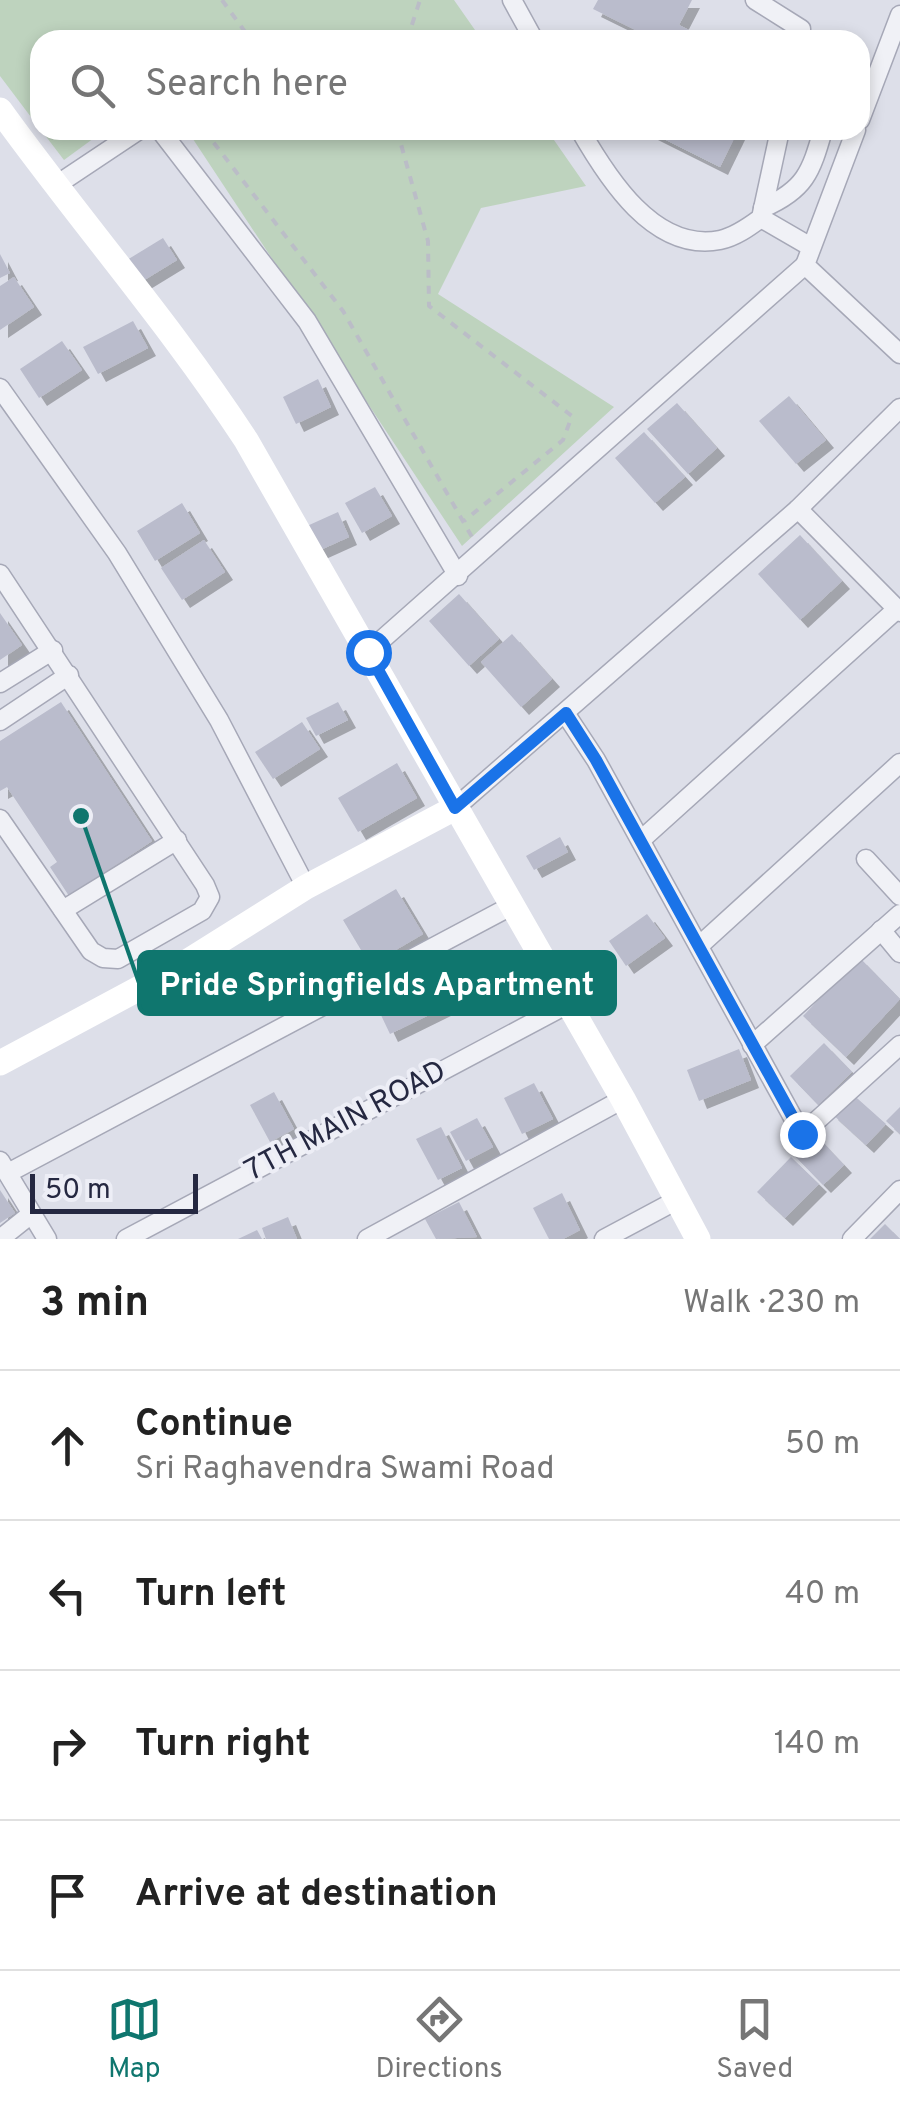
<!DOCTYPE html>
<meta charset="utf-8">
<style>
:root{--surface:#fff;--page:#f6f6f6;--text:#222;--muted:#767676;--line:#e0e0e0;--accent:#0f766e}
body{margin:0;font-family:Overpass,sans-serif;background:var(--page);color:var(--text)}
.scale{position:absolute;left:30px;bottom:25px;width:168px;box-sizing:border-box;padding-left:10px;border:5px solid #252841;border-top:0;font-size:28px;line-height:35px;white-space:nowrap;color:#252841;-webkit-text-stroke:8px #edeef6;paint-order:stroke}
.stop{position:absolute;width:30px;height:30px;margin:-22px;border:8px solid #1a73e8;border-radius:50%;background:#fff}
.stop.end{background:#1a73e8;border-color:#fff;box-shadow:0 2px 10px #0008}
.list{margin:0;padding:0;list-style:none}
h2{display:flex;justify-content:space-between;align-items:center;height:130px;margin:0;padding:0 40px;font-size:42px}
h2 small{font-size:32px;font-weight:400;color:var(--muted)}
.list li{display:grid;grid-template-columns:65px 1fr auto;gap:30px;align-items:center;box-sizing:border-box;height:150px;padding:0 40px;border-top:2px solid var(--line)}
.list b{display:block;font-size:38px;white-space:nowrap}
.list p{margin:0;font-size:32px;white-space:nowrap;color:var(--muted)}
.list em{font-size:32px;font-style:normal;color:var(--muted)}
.icon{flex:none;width:55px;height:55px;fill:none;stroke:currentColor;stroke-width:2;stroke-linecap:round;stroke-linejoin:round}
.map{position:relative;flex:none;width:900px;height:1239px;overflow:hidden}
.search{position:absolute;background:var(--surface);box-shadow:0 5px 15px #0003;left:30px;right:30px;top:30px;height:110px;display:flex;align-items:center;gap:25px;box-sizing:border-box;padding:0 35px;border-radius:30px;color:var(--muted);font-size:38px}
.sheet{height:730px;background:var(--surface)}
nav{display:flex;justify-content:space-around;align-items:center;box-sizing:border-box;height:140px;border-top:2px solid var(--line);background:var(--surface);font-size:28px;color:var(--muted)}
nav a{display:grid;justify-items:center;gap:5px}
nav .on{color:var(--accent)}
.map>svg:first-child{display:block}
.green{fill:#bed3be}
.building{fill:#babccc;filter:url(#shadow)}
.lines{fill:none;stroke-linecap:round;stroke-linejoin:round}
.street-casing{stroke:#a6a8b7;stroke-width:21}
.path{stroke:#bbbdc7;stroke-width:4;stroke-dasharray:8 8;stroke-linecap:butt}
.street{stroke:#f0f1f6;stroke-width:18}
.secondary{stroke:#fff;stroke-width:25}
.route{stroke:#1a73e8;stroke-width:12}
.labels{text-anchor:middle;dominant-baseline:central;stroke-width:8;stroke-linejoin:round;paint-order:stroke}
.street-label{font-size:30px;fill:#252841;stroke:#edeef6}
.leader{fill:none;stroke:#0f766e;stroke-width:4}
.callout-dot{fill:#0f766e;stroke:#edeef6;stroke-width:4}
.callout{fill:#0f766e;stroke:#0f766e;stroke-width:4}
.callout-label{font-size:32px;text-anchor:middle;font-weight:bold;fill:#fff}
</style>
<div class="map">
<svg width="900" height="1239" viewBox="0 0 900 1239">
<defs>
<filter id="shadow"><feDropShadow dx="8" dy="8" stdDeviation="0" flood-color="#0004"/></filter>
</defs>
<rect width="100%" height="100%" fill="#dddfe9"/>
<g class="green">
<path d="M0 0H454L482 40H40V129L0 76Z"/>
<path d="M41 130H105L64 160Z"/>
<path d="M187 130H547L586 186 481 208 438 294 614 407 462 546Z"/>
</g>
<g class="building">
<path d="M598 0H692L679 25 709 40H656L593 9Z"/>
<path d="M646 130H738L720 167Z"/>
<path d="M163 238 177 260 141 282 127 260Z"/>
<path d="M0 254 10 273 0 278Z"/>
<path d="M14 277 34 307 0 330V286Z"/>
<path d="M133 321 148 348 98 374 83 347Z"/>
<path d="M62 341 82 370 39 398 20 369Z"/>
<path d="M318 379 331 407 296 424 283 397Z"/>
<path d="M789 396 826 440 796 464 759 421Z"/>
<path d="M677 403 717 448 688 474 647 429Z"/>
<path d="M644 432 685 477 655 503 615 458Z"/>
<path d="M375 487 392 516 362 533 345 503Z"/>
<path d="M182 503 200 533 155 561 137 531Z"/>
<path d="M338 512 349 537 318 551 307 526Z"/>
<path d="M800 535 842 581 800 620 758 574Z"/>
<path d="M204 540 225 572 182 600 161 568Z"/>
<path d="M459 594 499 639 469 666 429 621Z"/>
<path d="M0 613 22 645 0 660Z"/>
<path d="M512 634 552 679 521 707 481 662Z"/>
<path d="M61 702 152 841 69 896 50 867 57 862 7 787 0 791V741Z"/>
<path d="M338 702 348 720 316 736 306 718Z"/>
<path d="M302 722 320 749 273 779 255 752Z"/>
<path d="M397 763 417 798 358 832 338 798Z"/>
<path d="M560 837 568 852 534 870 526 856Z"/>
<path d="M396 889 423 934 370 965 343 920Z"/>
<path d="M647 914 665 938 626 966 609 941Z"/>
<path d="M859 957 900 999 846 1057 803 1016Z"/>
<path d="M424 963 445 1007 390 1034 369 990Z"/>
<path d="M824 1043 852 1072 818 1105 790 1076Z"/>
<path d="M739 1049 751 1080 699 1101 687 1070Z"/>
<path d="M534 1083 553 1119 522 1134 504 1098Z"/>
<path d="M849 1091 886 1124 866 1145 830 1112Z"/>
<path d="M274 1092 294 1129 270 1142 250 1105Z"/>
<path d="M900 1107V1134L886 1121Z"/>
<path d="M477 1118 493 1147 466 1161 450 1132Z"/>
<path d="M441 1127 462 1168 438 1180 416 1139Z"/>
<path d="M812 1131 844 1165 823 1185 791 1152Z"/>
<path d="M791 1157 819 1184 785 1218 757 1192Z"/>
<path d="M0 1190 15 1213 0 1223Z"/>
<path d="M562 1193 580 1230 563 1239H549L533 1208Z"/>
<path d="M459 1202 477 1237 436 1239 425 1219Z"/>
<path d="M288 1217 297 1239H266L262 1228Z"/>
<path d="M885 1224 900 1239H870Z"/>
<path d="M257 1230 262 1239H238Z"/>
</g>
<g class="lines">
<defs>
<g id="street">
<path d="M512 0 534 40"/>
<path d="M755 0 801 29 800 40"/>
<path d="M860 120 900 15"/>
<path d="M160 130 307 321 458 576"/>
<path d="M580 130C607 177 654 253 720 240 735 237 749 227 761 218L780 130"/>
<path d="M856 130 805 265 900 354"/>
<path d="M55 186 139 130"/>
<path d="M763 208C805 190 811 172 823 130"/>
<path d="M761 218 811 247"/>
<path d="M0 388 117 553 219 720 306 887"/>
<path d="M798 509 900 612"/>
<path d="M0 574 205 885 210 897 202 911 118 959 103 958 91 951 0 819"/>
<path d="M368 652 805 265"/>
<path d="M0 683 53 650"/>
<path d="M565 713 596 760 802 1134 900 1045"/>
<path d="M0 721 69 675"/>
<path d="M455 808 798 509 900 408"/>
<path d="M641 840 897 609"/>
<path d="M866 859 900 896"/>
<path d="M63 910 177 840"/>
<path d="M881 930 900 953"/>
<path d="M699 946 900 763"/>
<path d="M752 1045 900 914"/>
<path d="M0 1161 47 1239"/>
<path d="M8 1173 511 906"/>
<path d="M0 1239 30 1215"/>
<path d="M126 1239 566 1005"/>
<path d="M367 1239 623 1099"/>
<path d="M604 1239 677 1200"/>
<path d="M852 1239 900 1190"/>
</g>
</defs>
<use href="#street" class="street-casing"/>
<g class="path">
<path d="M222 0 251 40"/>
<path d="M407 40 420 0"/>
<path d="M204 130 343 311 472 537"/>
<path d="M397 130 428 241 429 306 572 416 563 440 464 521"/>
</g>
<use href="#street" class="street"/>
<g class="secondary">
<path d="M0 110C80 221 171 325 246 440L623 1099 698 1239"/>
<path d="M0 1063 177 968 306 887 455 808"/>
</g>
</g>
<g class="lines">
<path class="route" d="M368 652 455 808 566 713 596 760 802 1134"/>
</g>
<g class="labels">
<g class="street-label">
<text transform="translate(346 1122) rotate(-28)">7TH MAIN ROAD</text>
</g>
</g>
<path class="leader" d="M81 816L139 983"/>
<circle class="callout-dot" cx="81" cy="816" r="10"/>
<rect class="callout" x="139" y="952" width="476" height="62" rx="10"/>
<g class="callout-label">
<text x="377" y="995">Pride Springfields Apartment</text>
</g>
</svg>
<div class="scale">50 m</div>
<div class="stop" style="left:368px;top:652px"></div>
<div class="stop end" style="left:802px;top:1134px"></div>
<div class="search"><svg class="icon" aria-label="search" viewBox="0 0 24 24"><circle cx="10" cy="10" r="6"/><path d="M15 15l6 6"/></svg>Search here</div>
</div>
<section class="sheet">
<h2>3 min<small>Walk · 230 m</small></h2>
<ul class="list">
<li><svg class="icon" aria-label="ahead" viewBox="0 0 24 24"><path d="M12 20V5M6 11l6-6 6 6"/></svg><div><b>Continue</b><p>Sri Raghavendra Swami Road</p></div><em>50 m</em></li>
<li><svg class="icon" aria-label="left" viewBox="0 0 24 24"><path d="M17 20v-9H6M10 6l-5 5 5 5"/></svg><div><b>Turn left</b></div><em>40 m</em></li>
<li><svg class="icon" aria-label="right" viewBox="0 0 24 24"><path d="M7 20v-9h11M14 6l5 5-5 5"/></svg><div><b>Turn right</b></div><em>140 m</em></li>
<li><svg class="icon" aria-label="arrive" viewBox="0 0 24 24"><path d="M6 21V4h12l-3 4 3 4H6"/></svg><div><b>Arrive at destination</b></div></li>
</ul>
</section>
<nav>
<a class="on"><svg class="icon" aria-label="map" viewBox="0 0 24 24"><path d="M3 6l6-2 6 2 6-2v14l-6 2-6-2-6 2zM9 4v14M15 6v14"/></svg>Map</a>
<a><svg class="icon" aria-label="directions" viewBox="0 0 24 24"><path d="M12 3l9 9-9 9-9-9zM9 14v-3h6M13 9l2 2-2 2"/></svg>Directions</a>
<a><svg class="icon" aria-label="saved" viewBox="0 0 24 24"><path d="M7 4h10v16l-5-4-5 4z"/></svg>Saved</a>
</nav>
